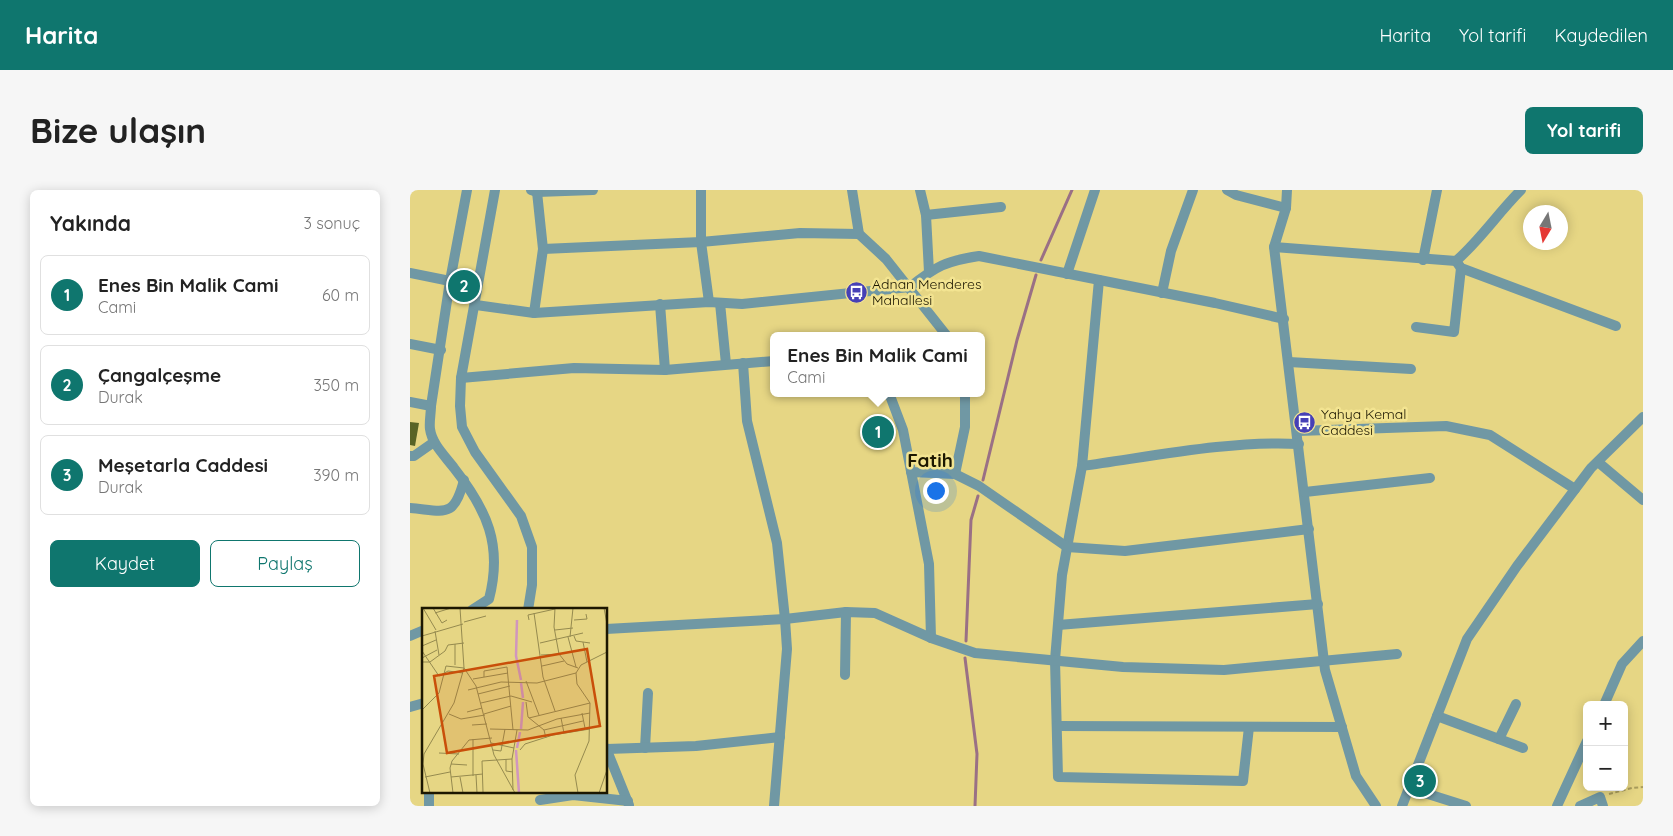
<!DOCTYPE html>
<html lang="tr">
<meta charset="utf-8">
<style>
:root{--surface:#fff;--page:#f6f6f6;--text:#222;--muted:#767676;--line:#e0e0e0;--accent:#0f766e}
body{margin:0;font-family:Quicksand,sans-serif;background:var(--page);color:var(--text)}
.controls{position:absolute;right:15px;bottom:15px;display:grid;overflow:hidden;border-radius:8px;box-shadow:0 2px 12px #0003}
.controls button{width:45px;height:45px;display:grid;place-items:center;padding:0;border:0;border-bottom:1px solid var(--line);background:var(--surface);color:var(--text);font:25px sans-serif}
.compass{position:absolute;left:1113px;top:15px;width:45px;height:45px;border-radius:50%;background:var(--surface);box-shadow:0 2px 12px #0003;rotate:190deg}
.you{position:absolute;left:525px;top:300px;width:18px;height:18px;margin:-12px;border:4px solid #fff;border-radius:50%;background:#1a73e8;box-shadow:0 0 0 8px #1a73e833}
.badge{display:grid;place-items:center;width:32px;height:32px;border-radius:50%;background:var(--accent);color:#fff;font-size:16px;font-weight:700}
.pin{position:absolute;translate:-50% -50%;border:2px solid #fff;box-shadow:0 1px 5px #0006}
.popup{position:absolute;left:360px;top:142px;width:215px;height:65px;box-sizing:border-box;display:grid;place-content:center;border-radius:8px;background:var(--surface);filter:drop-shadow(0 1px 4px #0005);font-size:16px;white-space:nowrap;color:var(--muted)}
.popup b{font-size:19px;color:var(--text)}
.popup::after{content:'';position:absolute;left:50%;top:100%;margin-left:-10px;border:10px solid transparent;border-top-color:var(--surface)}
.list{margin:0;padding:0;list-style:none}
h2{display:flex;justify-content:space-between;align-items:center;height:65px;margin:0;padding:0 20px;font-size:21px}
h2 small{font-size:16px;font-weight:400;color:var(--muted)}
.list li{display:grid;grid-template-columns:32px 1fr auto;gap:15px;align-items:center;box-sizing:border-box;height:80px;margin:0 10px 10px;padding:0 10px;border:1px solid var(--line);border-radius:8px}
.list b{display:block;font-size:19px;white-space:nowrap}
.list p{margin:0;font-size:16px;white-space:nowrap;color:var(--muted)}
.list em{font-size:16px;font-style:normal;color:var(--muted)}
.actions{display:flex;gap:10px;padding:15px 20px}
.actions a{flex:1;padding:11px 0;border:1px solid var(--accent);border-radius:8px;text-align:center;font-size:18px;color:var(--accent)}
.actions .main{background:var(--accent);color:#fff}
.map{position:relative;flex:none;width:1233px;height:616px;overflow:hidden;border-radius:8px}
header{display:flex;align-items:center;gap:30px;box-sizing:border-box;height:70px;padding:0 25px;background:var(--accent);color:#fff}
header strong{font-size:24px}
nav{display:flex;gap:28px;margin-inline-start:auto;font-size:18px}
.intro{display:flex;align-items:center;justify-content:space-between;box-sizing:border-box;height:120px;padding:0 30px}
h1{margin:0;font-size:35px}
.button{padding:12px 22px;border-radius:8px;background:var(--accent);color:#fff;font-size:18px;font-weight:700}
main{display:flex;gap:30px;padding:0 30px}
aside{flex:1;background:var(--surface);border-radius:8px;box-shadow:0 2px 12px #0003}
.map>svg:first-child{display:block}
.lines{fill:none;stroke-linecap:round;stroke-linejoin:round}
.stream{stroke:#9a7085;stroke-width:3}
.building{fill:#596426}
.path{stroke:#a99c5c;stroke-width:2;stroke-dasharray:4 2.5;stroke-linecap:butt}
.minor{stroke:#7098a4;stroke-width:10}
.labels{text-anchor:middle;dominant-baseline:central;stroke-width:5;stroke-linejoin:round;paint-order:stroke}
.poi-label{font-size:14px;fill:#1c1700;stroke:#f3e491;text-anchor:start}
.district-label{font-size:19px;font-weight:bold;fill:#1c1700;stroke:#f3e491}
.inset-river{fill:none;stroke:#d096be;stroke-width:2.5}
.inset-road{fill:none;stroke:#958a4f;stroke-width:1}
.view{fill:#c94f0a;fill-opacity:0.15;stroke:#c94f0a;stroke-width:2.5}
.inset-edge{fill:none;stroke:#1c1700;stroke-width:2.5}
</style>
<header>
<strong>Harita</strong>
<nav><a>Harita</a><a>Yol tarifi</a><a>Kaydedilen</a></nav>
</header>
<div class="intro"><h1>Bize ulaşın</h1><a class="button">Yol tarifi</a></div>
<main>
<aside>
<h2>Yakında<small>3 sonuç</small></h2>
<ul class="list">
<li><span class="badge">1</span><div><b>Enes Bin Malik Cami</b><p>Cami</p></div><em>60 m</em></li>
<li><span class="badge">2</span><div><b>Çangalçeşme</b><p>Durak</p></div><em>350 m</em></li>
<li><span class="badge">3</span><div><b>Meşetarla Caddesi</b><p>Durak</p></div><em>390 m</em></li>
</ul>
<div class="actions"><a class="main">Kaydet</a><a>Paylaş</a></div>
</aside>
<div class="map">
<svg width="1233" height="616" viewBox="0 0 1233 616">
<rect width="100%" height="100%" fill="#e6d684"/>
<g class="lines">
<g class="stream">
<path d="M631 70 662 0"/>
<path d="M573 290 607 150 626 85"/>
<path d="M556 451 561 330 568 306"/>
<path d="M555 468 567 564 565 616"/>
</g>
</g>
<g class="building">
<path d="M470 225 481 253 466 259 454 231Z"/>
<path d="M0 232 9 233 5 256 0 255Z"/>
</g>
<g class="lines">
<path class="path" d="M1199 604 1222 598 1233 597"/>
<g class="minor">
<path d="M85 0 51 188 50 216 52 237 65 262 111 326 122 357V395L118 420"/>
<path d="M121 0 127 2 183 0"/>
<path d="M291 0V52L299 112"/>
<path d="M442 0 449 44 476 69 537 146"/>
<path d="M510 0 516 25 519 82"/>
<path d="M817 0 826 5 876 18"/>
<path d="M877 0 876 18 864 57 915 480 946 586 966 616"/>
<path d="M516 25 591 17"/>
<path d="M864 57 1046 71C1070 50 1088 23 1111 0"/>
<path d="M133 59 291 52 390 43 449 44"/>
<path d="M1013 70 1027 0"/>
<path d="M1046 71 1051 78 1206 136"/>
<path d="M0 83 40 91"/>
<path d="M657 84 685 0"/>
<path d="M689 90 672 276 652 385 645 470 648 587 833 591 839 537"/>
<path d="M752 103 761 61 783 0"/>
<path d="M310 113 316 174"/>
<path d="M250 114 255 180"/>
<path d="M66 115 124 123 299 112 332 114 500 97C526 76 536 71 569 66L805 113 874 129"/>
<path d="M124 123 133 59 127 2"/>
<path d="M1006 137 1044 142 1051 78"/>
<path d="M0 154 31 160"/>
<path d="M879 172 1001 179"/>
<path d="M333 173 337 231 367 353 375 429 377 459 364 616"/>
<path d="M51 188 164 178 255 180 364 171"/>
<path d="M479 203 493 240 519 374 521 448"/>
<path d="M0 212 21 216 40 91 57 0"/>
<path d="M21 216C21 223 19 232 20 239 22 254 35 266 44 278 77 320 93 355 79 409L62 420"/>
<path d="M888 241 1036 236 1080 245 1165 299"/>
<path d="M0 266H4L24 252"/>
<path d="M1188 272 1233 310"/>
<path d="M672 276C739 267 822 250 889 254"/>
<path d="M501 282 545 284 569 296 657 357 715 361 899 339"/>
<path d="M545 284 555 237V203"/>
<path d="M895 302 1020 288"/>
<path d="M0 318C35 321 44 329 54 290"/>
<path d="M648 435 908 414"/>
<path d="M196 439 375 429 436 422 465 423 521 448 565 463 713 477 814 480 987 464"/>
<path d="M0 446 14 440"/>
<path d="M435 485 436 422"/>
<path d="M1194 515 1212 474 1233 451"/>
<path d="M0 517 14 513"/>
<path d="M1027 526 1113 558"/>
<path d="M647 536 932 537"/>
<path d="M1089 549 1106 514"/>
<path d="M196 558 219 615"/>
<path d="M235 558 238 503"/>
<path d="M197 559 286 556 370 547"/>
<path d="M999 598 1056 616"/>
<path d="M19 602V616"/>
<path d="M130 610 163 605 218 611"/>
<path d="M992 616 1057 449 1107 376 1181 278 1233 227"/>
<path d="M1147 616 1177 551"/>
<path d="M1170 616 1190 607 1193 616"/>
</g>
</g>
<defs>
<symbol id="bus-disc" viewBox="-11 -11 22 22"><circle r="9.5" fill="#4640b6" stroke="#f3e491"/><path d="M-5-6H5V4H4V6H2V4H-2V6H-4V4H-5ZM-3.5-4V0h7V-4ZM-3.5 1.2v1.5H-2V1.2ZM2 1.2v1.5H3.5V1.2Z" fill="#fff"/></symbol>
</defs>
<g fill-rule="evenodd">
<use href="#bus-disc" x="434" y="90" width="25" height="25"/>
<use href="#bus-disc" x="882" y="220" width="25" height="25"/>
</g>
<g class="labels">
<g class="poi-label">
<text x="462" y="94">Adnan Menderes<tspan x="462" dy="16">Mahallesi</tspan></text>
<text x="911" y="224">Yahya Kemal<tspan x="911" dy="16">Caddesi</tspan></text>
</g>
<g class="district-label">
<text x="520" y="270">Fatih</text>
</g>
</g>
<g transform="translate(12 418)">
<rect width="185" height="185" fill="#e6d684"/>
<path class="inset-river" d="M95 12 94 48 99 72M99 75 101 90M99 121 101 94M95 140 98 124M94 142 97 185"/>
<path class="inset-road" d="M1 0 14 22M11 0 20 15 25 12M133 0 132 19 137 46 145 56 156 60M182 0 185 16M13 5 29 0M112 5 121 69 133 103M107 12 106 7 133 1M152 12 165 11 164 6M42 14 64 8M133 22 151 20M13 23 17 47M0 28 41 16M152 28 154 33 168 35M146 29 154 59M148 29 151 0M161 34 165 54M118 35 161 25M0 38 14 32M0 43 17 68 26 63 41 65M119 47 137 46M0 50 15 42M0 54H8L23 43 26 37 42 35M33 57V36M120 58 142 53M62 69V63L85 59 91 122M51 71 86 65M104 73 117 107M46 82 79 74 115 75 154 65M56 86 88 78M104 94 106 109 122 122 124 130M59 95 89 88 110 94M0 102 17 85 24 58 42 60 54 78 72 147 93 185M45 104 60 100M160 105 163 120M27 106 39 111 63 107M62 106 89 98M107 110 168 95M139 110 142 125M50 117 65 116M68 121 106 122 135 111 168 105M122 122 161 113M69 135 92 140M71 142 79 143 83 121M98 142 103 136 131 127 168 121M17 145 37 146M84 151V163L91 164M29 156 45 157M54 167 55 185M51 168V131M3 169 28 164M29 169 61 166M38 169 41 185M91 182 90 151 95 122M61 184 60 153 90 151M8 185 1 156 2 146 32 95 42 60 38 0M31 185 28 160 30 153 47 132 70 130M156 185 153 167 167 133 168 95 155 76 154 65 159 57 185 44M177 185 185 162"/>
<path class="view" d="M165 41 178 118 25 145 12 68Z"/>
<rect width="185" height="185" class="inset-edge"/>
</g>
</svg>
<div class="controls">
<button>+</button>
<button>−</button>
</div>
<svg class="compass" viewBox="-18 -18 36 36"><path d="M0-13l5 13h-10z" fill="#e53935"/><path d="M0 13l5-13h-10z" fill="#767676"/></svg>
<div class="you"></div>
<div class="pin badge" style="left:468px;top:242px">1</div>
<div class="popup"><b>Enes Bin Malik Cami</b>Cami</div>
<div class="pin badge" style="left:54px;top:96px">2</div>
<div class="pin badge" style="left:1010px;top:591px">3</div>
</div>
</main>
